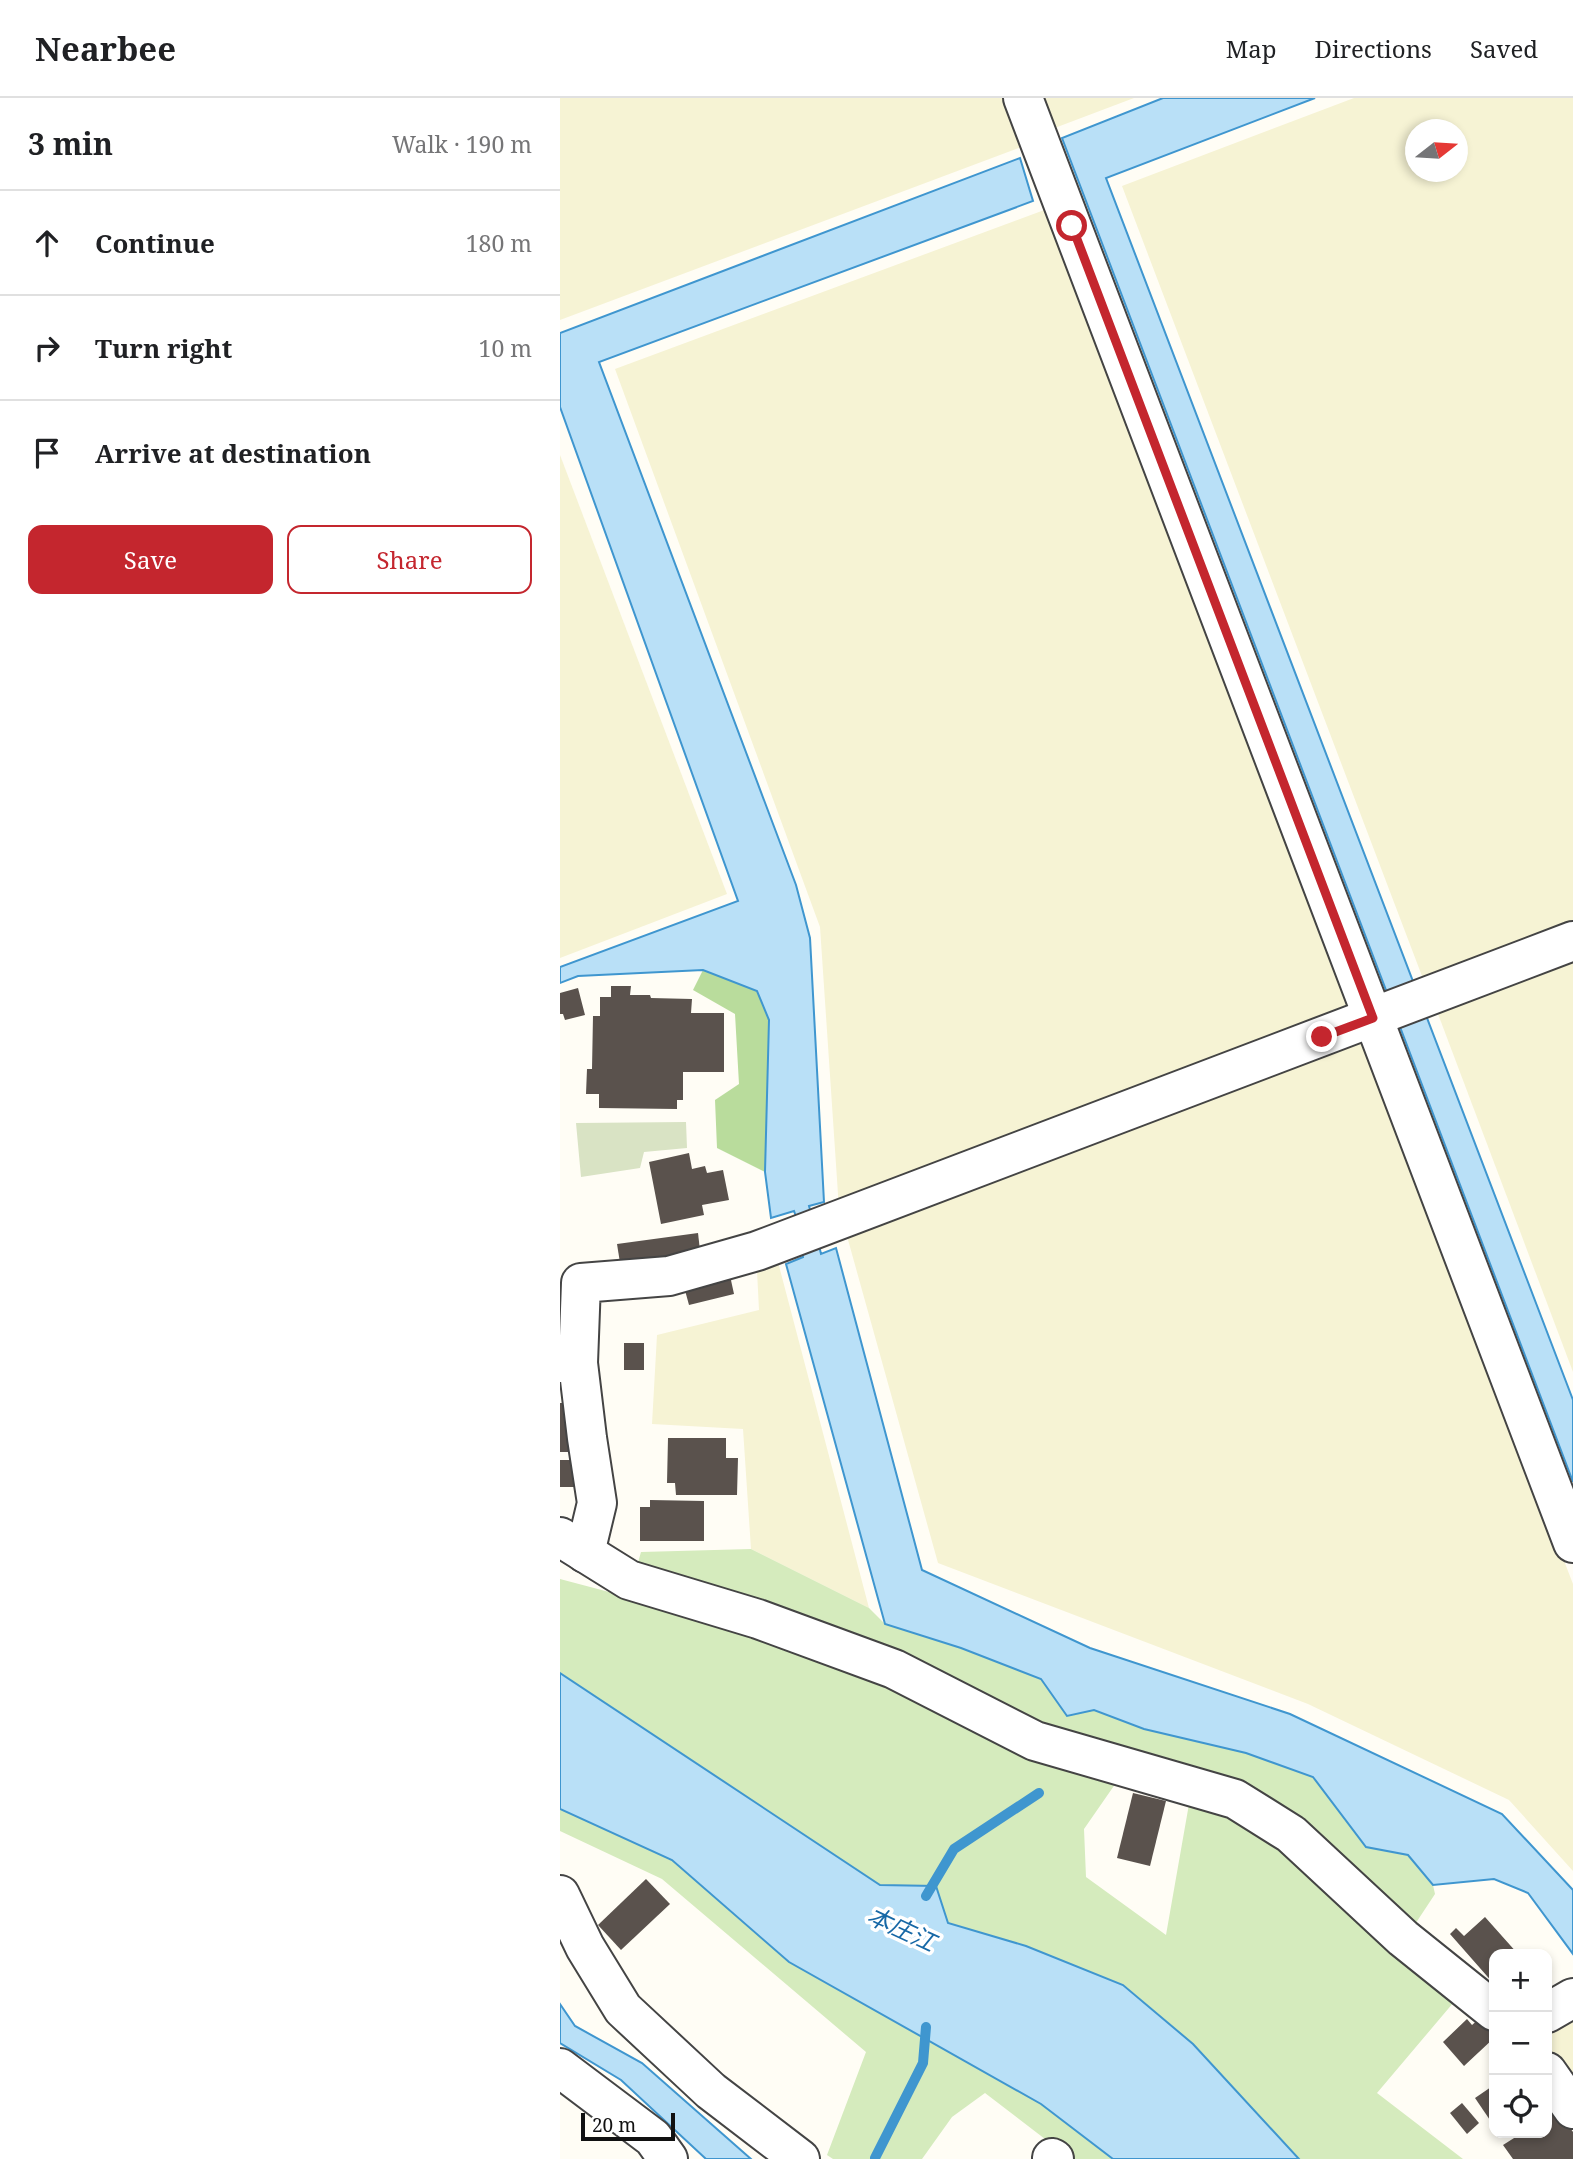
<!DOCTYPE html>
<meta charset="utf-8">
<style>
:root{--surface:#fff;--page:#f6f6f6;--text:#202124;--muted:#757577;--line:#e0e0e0;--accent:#c4262e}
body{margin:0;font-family:"Noto Serif","Noto Sans JP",serif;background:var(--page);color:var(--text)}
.controls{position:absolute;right:21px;bottom:21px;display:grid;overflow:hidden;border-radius:14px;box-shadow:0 4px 10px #0003}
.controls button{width:63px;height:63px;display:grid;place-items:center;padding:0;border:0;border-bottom:2px solid var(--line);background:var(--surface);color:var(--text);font:35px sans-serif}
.compass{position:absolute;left:845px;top:21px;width:63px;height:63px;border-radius:50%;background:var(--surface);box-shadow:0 4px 10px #0003;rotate:73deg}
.scale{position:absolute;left:21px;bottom:18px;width:94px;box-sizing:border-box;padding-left:7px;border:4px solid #111;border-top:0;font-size:19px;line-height:24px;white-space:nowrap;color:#111;-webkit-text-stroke:5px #fff;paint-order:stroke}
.stop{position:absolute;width:21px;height:21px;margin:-16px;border:5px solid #c4262e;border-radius:50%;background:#fff}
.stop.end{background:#c4262e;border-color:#fff;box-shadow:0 2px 7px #0008}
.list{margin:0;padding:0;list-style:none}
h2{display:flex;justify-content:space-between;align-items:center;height:91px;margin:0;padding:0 28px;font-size:30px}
h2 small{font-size:23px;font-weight:400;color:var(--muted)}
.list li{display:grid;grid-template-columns:46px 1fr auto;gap:21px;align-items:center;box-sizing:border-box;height:105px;padding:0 28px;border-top:2px solid var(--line)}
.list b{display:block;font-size:26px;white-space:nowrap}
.list em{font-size:23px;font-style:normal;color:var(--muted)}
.actions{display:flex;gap:14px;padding:21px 28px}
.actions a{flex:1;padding:16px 0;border:2px solid var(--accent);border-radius:14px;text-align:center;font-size:24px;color:var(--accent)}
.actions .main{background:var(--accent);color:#fff}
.icon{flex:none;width:38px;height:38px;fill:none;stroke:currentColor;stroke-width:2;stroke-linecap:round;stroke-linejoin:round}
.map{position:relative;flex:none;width:1013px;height:2061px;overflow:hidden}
header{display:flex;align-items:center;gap:42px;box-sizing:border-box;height:98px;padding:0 35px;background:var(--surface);border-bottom:2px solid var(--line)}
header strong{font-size:33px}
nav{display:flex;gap:38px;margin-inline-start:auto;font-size:24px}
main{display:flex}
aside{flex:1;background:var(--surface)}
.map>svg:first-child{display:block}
.farmland{fill:#f6f3d4;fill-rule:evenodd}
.green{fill:#d5ebbd;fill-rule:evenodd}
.forest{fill:#b9dc9c}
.cemetery{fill:#d9e3c4}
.water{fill:#b9e0f7;stroke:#3f96cf;stroke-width:2}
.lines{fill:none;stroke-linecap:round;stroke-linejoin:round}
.stream{stroke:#3f96cf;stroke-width:10}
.building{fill:#5a524d}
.minor-casing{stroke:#444;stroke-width:42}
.minor{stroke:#fff;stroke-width:38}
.route{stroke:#c4262e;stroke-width:9}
.labels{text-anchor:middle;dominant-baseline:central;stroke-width:7;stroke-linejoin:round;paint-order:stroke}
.water-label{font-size:24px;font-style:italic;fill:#1768a6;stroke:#fff}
</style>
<header>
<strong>Nearbee</strong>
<nav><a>Map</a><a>Directions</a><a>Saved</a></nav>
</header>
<main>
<aside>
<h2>3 min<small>Walk · 190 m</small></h2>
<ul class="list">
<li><svg class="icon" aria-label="ahead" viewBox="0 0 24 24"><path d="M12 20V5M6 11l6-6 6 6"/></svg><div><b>Continue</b></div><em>180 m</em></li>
<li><svg class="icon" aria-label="right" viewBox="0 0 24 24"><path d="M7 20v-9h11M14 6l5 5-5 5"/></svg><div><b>Turn right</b></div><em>10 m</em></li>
<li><svg class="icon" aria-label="arrive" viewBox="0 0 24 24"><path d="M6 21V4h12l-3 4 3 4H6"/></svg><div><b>Arrive at destination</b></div></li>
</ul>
<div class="actions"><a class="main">Save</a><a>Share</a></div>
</aside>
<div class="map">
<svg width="1013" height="2061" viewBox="0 0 1013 2061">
<rect width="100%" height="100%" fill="#fffdf5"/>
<g class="farmland">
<path d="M0 0H446L464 48 0 222Z"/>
<path d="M481 0H574L492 31Z"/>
<path d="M794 0H1013V829L865 886 562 88ZM856 32H898V74H856Z"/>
<path d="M487 111 796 919 279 1111 260 829 55 271Z"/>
<path d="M0 357 167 796 0 860Z"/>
<path d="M1013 856V1274L875 908Z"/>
<path d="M802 938 1013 1486V1773L949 1702 748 1606 378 1465 285 1131Z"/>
<path d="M218 1164 309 1510 191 1451 183 1331 92 1326 97 1237 199 1212 197 1173Z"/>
<path d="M1013 1913V1998L987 1956V1926Z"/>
</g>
<g class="green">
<path d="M191 1451 309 1510 325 1526 401 1550 481 1581 507 1618 534 1612 584 1631 686 1655 753 1679 806 1749 848 1757 873 1787 875 1796 838 1852 899 1898 817 1995 903 2061H739L633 1946 564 1887 466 1848 388 1825 376 1788 320 1787 0 1575V1481L68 1499 81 1454ZM558 1682 629 1706 606 1837 526 1779 524 1731Z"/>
<path d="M0 1674 481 2006 553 2061H511L425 1995 392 2019 362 2061H273L267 2057 306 1954 102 1781 0 1733Z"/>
</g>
<path class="forest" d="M143 872 197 893 209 922 205 1074 157 1050 155 1002 179 986 175 916 133 892Z"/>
<path class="cemetery" d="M126 1024 127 1050 84 1054 80 1070 21 1079 16 1025Z"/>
<g class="water">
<path d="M603 0H755L546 80 1013 1302V1384L502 40Z"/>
<path d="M460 60 473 103 39 264 236 787 250 840 264 1104 249 1108 252 1119 238 1124 234 1113 211 1120 205 1074 209 922 197 893 143 872 18 878 0 885V869L178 803 0 309V235Z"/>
<path d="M258 1143 261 1156 276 1150 362 1472 530 1550 730 1616 942 1716 1013 1792V1856L968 1795 934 1781 873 1787 848 1757 806 1749 753 1679 686 1655 584 1631 534 1612 507 1618 481 1581 401 1550 325 1526 226 1166 243 1159 241 1146Z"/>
<path d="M0 1575 320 1787 376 1788 388 1825 466 1848 563 1887 633 1946 739 2061H553L481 2006 229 1864 112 1762 0 1711Z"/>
<path d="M0 1906 15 1928 82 1965 191 2061H146L61 1982 0 1945Z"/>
</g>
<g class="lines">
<g class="stream">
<path d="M366 1798 394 1751 479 1695"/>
<path d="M315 2060 363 1965 366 1929"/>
</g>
</g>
<g class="building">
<path d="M51 888H71L70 897H90L91 900 132 901 131 915H164V974H123V1002H117V1011L39 1010V996H26L27 971H32L33 918H40V899H51Z"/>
<path d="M18 890 25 917 5 922 3 916H0V895Z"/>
<path d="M129 1055 132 1071 145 1068 147 1075 163 1072 169 1102 142 1107 144 1117 101 1126 89 1064Z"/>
<path d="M138 1135 141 1161 61 1171 57 1146Z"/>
<path d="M169 1173 174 1196 129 1207 123 1185Z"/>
<rect x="64" y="1245" width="20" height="27"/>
<path d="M0 1305H12L11 1354H0Z"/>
<path d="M108 1340H166V1360H178L177 1397H116L115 1385H107Z"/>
<path d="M0 1362H19L18 1389H0Z"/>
<path d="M90 1402 144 1403V1443H80V1409H90Z"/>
<path d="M573 1695 606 1703 590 1768 557 1760Z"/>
<path d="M86 1781 110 1806 61 1852 38 1827Z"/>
<path d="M925 1819 958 1856H934V1886L890 1836 896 1830 904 1838Z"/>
<path d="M922 1918 934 1931V1940L904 1968 883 1944 907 1921 912 1927Z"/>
<path d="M934 1987V2028L915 2000Z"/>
<path d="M902 2005 919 2025 907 2036 890 2015Z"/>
<path d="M997 2011 1013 2034V2061H953L943 2047 962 2035H987V2018Z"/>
</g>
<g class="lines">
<defs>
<g id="minor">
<path d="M463 0 1013 1445"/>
<path d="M0 1265H18L21 1185 109 1178 197 1153 1013 843"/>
<path d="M18 1265 27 1340 37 1405 25 1455"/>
<path d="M0 1439 69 1482 198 1521 334 1571 475 1643 675 1701 731 1736 843 1840 934 1913"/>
<path d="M0 1797 25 1849 63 1911 151 1993 240 2061"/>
<path d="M987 1915 1013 1900"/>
<path d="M0 1970 93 2040 108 2061"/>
<path d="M987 1974 1013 2011"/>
<path d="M492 2060 494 2061"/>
</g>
</defs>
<use href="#minor" class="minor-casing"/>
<use href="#minor" class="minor"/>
</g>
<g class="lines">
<path class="route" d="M512 128 813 920 762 939"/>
</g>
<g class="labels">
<g class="water-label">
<text transform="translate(342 1830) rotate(25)">本庄江</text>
</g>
</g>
</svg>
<div class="controls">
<button>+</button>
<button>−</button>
<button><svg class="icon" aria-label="locate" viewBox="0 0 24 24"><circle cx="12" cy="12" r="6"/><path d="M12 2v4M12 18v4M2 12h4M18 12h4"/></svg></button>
</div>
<svg class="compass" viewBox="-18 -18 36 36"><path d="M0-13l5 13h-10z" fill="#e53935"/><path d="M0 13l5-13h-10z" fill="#757577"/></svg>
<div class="scale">20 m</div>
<div class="stop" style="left:512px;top:128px"></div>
<div class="stop end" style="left:762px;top:939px"></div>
</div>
</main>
